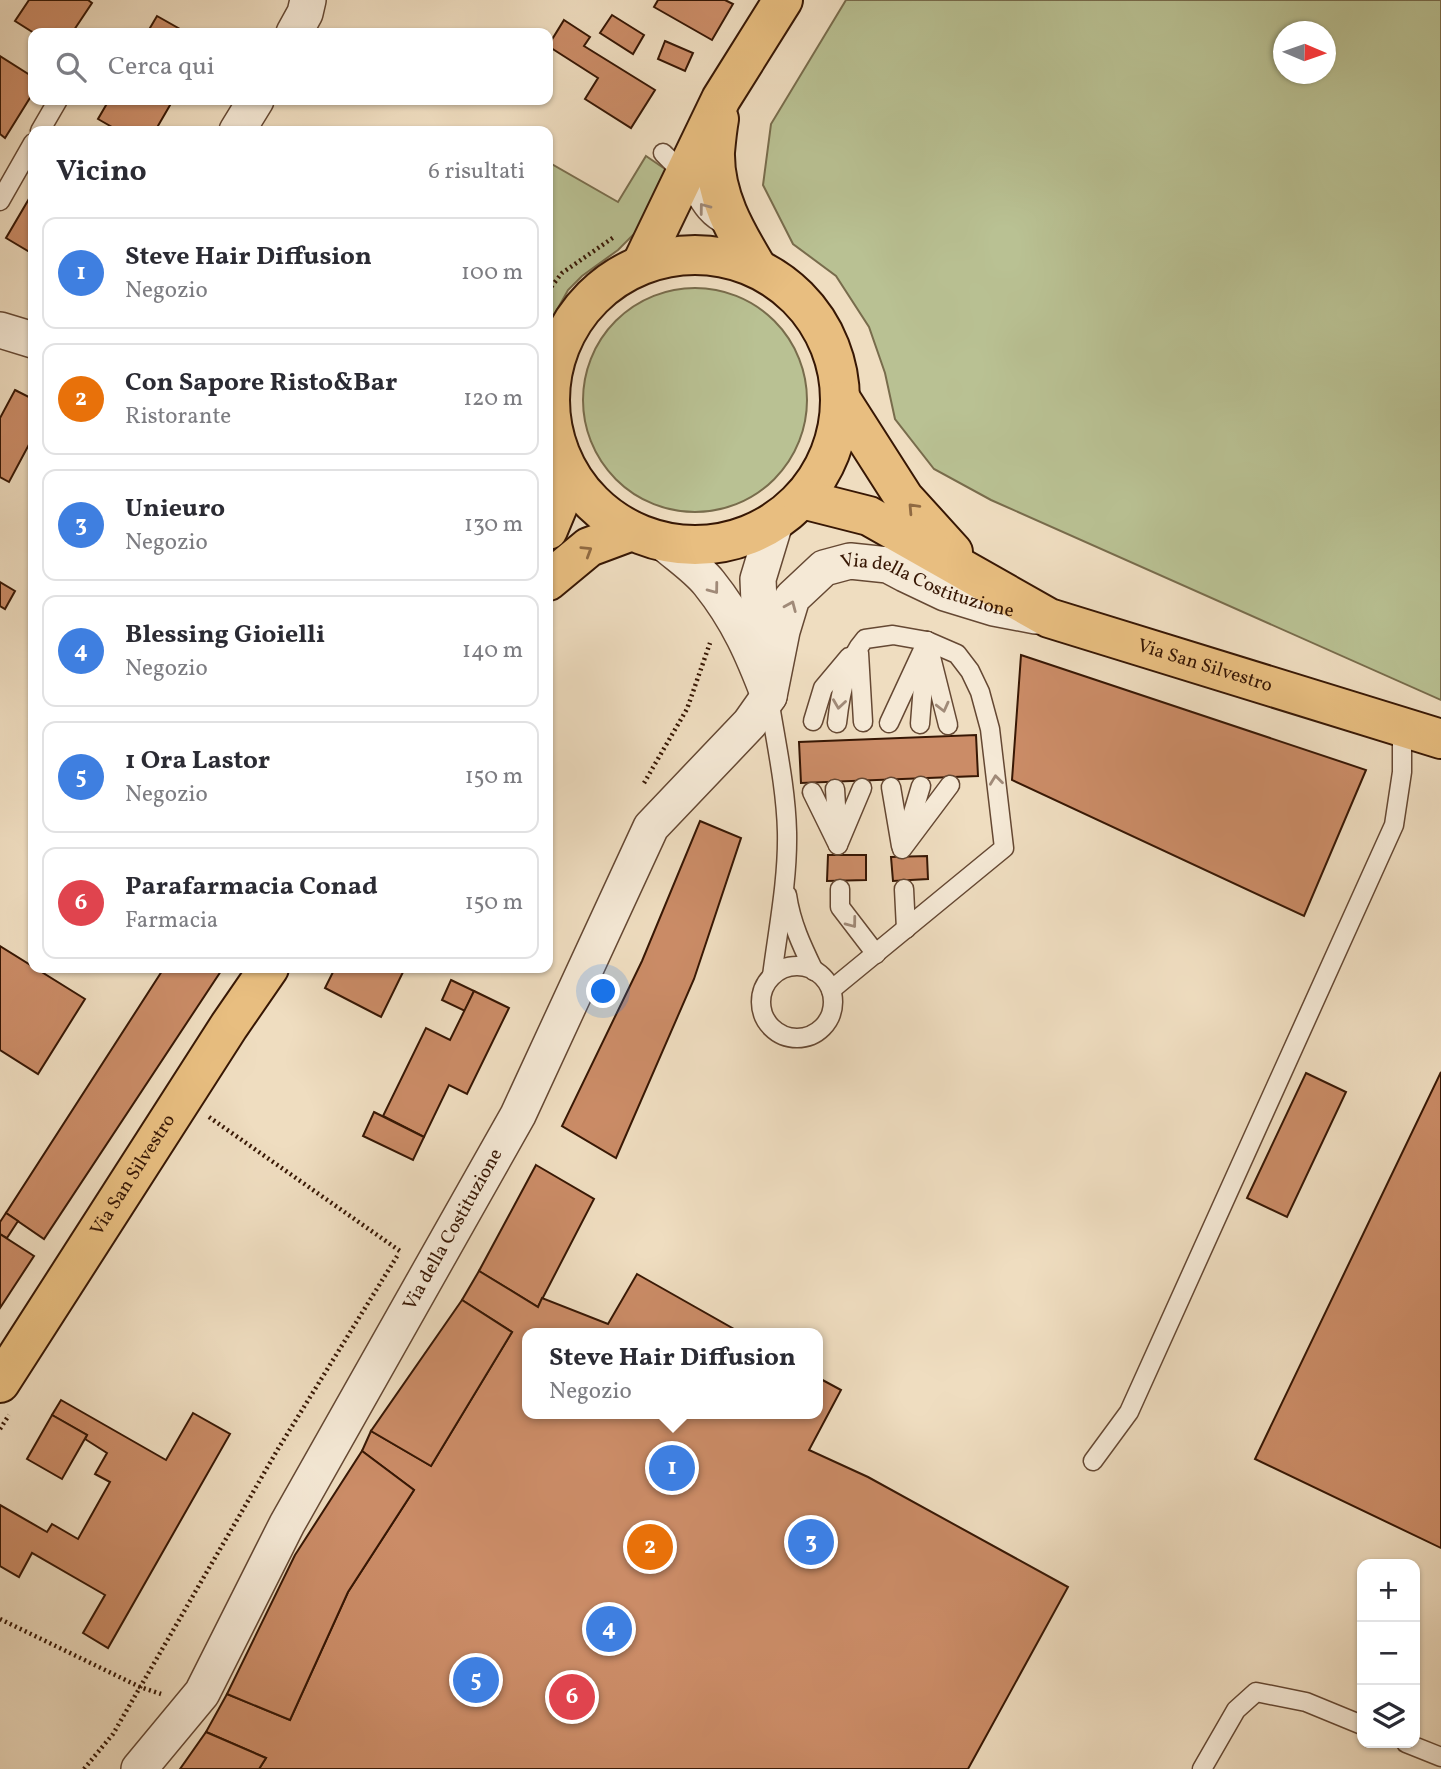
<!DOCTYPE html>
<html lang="it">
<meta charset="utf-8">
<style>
:root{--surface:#fff;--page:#f7f7f7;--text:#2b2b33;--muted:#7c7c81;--line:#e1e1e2;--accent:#ea580c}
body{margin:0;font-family:Vollkorn,serif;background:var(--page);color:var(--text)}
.controls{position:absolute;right:21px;bottom:21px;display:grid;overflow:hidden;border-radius:14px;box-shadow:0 2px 5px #0004}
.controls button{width:63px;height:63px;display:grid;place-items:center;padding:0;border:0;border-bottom:2px solid var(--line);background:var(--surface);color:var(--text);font:35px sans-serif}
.compass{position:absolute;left:1273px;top:21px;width:63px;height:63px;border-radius:50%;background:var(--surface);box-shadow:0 2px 5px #0004;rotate:92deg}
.you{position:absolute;left:604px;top:992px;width:24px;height:24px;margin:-18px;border:5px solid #fff;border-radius:50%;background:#1a73e8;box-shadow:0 0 0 10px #1a73e833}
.badge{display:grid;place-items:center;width:46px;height:46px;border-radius:50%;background:var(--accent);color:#fff;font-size:23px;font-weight:700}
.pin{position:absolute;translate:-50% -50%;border:4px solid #fff;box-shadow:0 2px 7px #0006}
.popup{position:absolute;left:522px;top:1328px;width:301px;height:91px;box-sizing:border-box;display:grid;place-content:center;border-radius:14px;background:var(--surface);filter:drop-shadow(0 2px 5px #0005);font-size:23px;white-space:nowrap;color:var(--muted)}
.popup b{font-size:26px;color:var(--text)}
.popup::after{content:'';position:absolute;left:50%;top:100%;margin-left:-14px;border:14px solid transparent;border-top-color:var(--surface)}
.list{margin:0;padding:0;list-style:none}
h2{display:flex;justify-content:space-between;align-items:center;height:91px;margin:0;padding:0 28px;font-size:30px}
h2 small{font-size:23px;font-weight:400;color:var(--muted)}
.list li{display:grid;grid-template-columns:46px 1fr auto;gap:21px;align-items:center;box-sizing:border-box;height:112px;margin:0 14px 14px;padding:0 14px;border:2px solid var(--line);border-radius:14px}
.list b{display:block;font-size:26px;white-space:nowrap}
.list p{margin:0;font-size:23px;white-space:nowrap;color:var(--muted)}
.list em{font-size:23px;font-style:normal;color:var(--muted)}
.icon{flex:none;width:38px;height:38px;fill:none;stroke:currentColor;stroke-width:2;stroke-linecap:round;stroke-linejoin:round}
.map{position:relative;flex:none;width:1441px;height:1769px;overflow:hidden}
.search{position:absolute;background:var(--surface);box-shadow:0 2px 5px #0004;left:28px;top:28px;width:525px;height:77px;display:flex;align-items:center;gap:18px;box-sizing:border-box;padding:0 24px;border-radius:14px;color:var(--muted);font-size:26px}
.panel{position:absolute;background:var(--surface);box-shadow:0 2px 5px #0004;left:28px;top:126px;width:525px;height:847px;border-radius:14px}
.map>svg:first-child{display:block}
.green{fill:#b9c193;stroke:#786c4c;stroke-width:2;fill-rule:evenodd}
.building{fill:#cb8c67;stroke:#371704;stroke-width:2}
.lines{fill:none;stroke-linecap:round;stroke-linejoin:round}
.service-casing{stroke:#654833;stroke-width:21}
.minor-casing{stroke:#654833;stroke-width:38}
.primary-casing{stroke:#371704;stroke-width:42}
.path{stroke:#371704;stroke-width:4.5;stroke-dasharray:2 3.5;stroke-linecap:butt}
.service{stroke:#f5e9d6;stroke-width:18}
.minor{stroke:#f5e9d6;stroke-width:35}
.primary{stroke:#e8be80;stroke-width:38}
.oneway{stroke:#a08a78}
.oneway2{stroke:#906a42}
.labels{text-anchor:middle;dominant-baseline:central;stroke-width:6;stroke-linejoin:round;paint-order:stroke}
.street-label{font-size:19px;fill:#371704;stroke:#f5e9d6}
</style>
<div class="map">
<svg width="1441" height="1769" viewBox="0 0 1441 1769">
<rect width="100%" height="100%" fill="#efddc0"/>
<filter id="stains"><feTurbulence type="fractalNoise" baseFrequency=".00286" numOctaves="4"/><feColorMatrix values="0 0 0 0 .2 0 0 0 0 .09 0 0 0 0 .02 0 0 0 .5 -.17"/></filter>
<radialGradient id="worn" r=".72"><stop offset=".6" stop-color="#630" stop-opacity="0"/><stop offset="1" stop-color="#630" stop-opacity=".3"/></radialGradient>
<g class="green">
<path d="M846 0H1441V700L991 500 934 469 895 419 885 373 869 327 836 276 793 244 763 185 771 124ZM1284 32H1326V74H1284Z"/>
<path d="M646 156 668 171 635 233 618 250 582 276 568 290 548 326V162L618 202Z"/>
<circle cx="695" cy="400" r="112"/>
</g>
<g class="building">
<path d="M29 0H88L92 3 72 33H34L15 21Z"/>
<path d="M658 0H725L733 4 712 40 654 7Z"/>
<path d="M612 15 644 35 633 54 600 33Z"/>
<path d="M157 16 187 33H147Z"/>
<path d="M564 20 590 37 584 46 655 90 631 128 585 99 598 78 548 46Z"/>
<path d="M665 41 693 53 685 71 658 59Z"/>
<path d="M0 56 33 77V93L5 138 0 134Z"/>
<path d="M109 100H173L155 131H119L98 119Z"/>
<path d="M33 192V254L6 238Z"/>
<path d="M15 390 33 399V437L9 482 0 477V418Z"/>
<path d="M0 582 15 591 5 609 0 606Z"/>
<path d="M1021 655 1366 770 1304 916 1012 780Z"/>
<path d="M976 735 978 776 801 783 799 742Z"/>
<path d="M700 821 741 838 694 979 616 1158 562 1126 642 961Z"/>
<path d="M828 855H866V880L827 881Z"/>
<path d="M927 856 928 879 893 881 891 857Z"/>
<path d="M0 946 85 999 38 1074 0 1050Z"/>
<path d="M164 968H223L44 1239 6 1213Z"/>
<path d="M335 968H405L381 1017 325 988Z"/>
<path d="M451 980 474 991 465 1011 442 1000Z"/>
<path d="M474 991 509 1008 467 1094 449 1085 424 1137 383 1116 426 1028 450 1040Z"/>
<path d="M1441 1072V1548L1255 1459Z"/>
<path d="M1306 1073 1346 1092 1287 1217 1247 1198Z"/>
<path d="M374 1112 424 1137 413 1160 363 1136Z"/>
<path d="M536 1165 594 1199 538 1307 479 1271Z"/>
<path d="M6 1213 18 1221 7 1238 0 1234V1222Z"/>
<path d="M0 1234 34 1256 0 1308Z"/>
<path d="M479 1271 538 1307 542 1298 608 1324 637 1274 741 1333H527V1414H817V1377L841 1390 809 1450 868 1477 1068 1587 968 1769H259L266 1758 206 1732 227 1694 290 1720 348 1592 414 1490 362 1451 371 1431 431 1466 512 1332 462 1300Z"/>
<path d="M462 1300 512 1332 431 1466 371 1431Z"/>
<path d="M61 1400 166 1460 193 1413 230 1434 108 1648 83 1633 105 1595 32 1553 19 1577 0 1566V1505L47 1532 52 1524 78 1539 110 1482 95 1474 107 1453 85 1439 87 1435 52 1415Z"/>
<path d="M52 1415 87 1435 62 1479 27 1459Z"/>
<path d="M362 1451 414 1490 348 1592 290 1720 227 1694 295 1555Z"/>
<path d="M206 1732 266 1758 259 1769H180Z"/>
</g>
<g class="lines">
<defs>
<g id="service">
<path d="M40 131 58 100"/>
<path d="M663 153C671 161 680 169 686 179 698 198 704 217 727 226"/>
<path d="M0 201 33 143"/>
<path d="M927 641 948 725"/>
<path d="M859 653 863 722"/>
<path d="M769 699C776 743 786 788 787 832 788 880 778 929 772 976"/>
<path d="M813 721 823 688 849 657"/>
<path d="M889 723 927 641"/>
<path d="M920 724 925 659"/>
<path d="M891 787 901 846"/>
<path d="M835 789 838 838"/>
<path d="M812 792 838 845"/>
<path d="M906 836 921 786"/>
<path d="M838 845 862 788"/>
<path d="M902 849 950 785"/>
<path d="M840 889V907L876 954"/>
<path d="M904 889 906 929"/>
<path d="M787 895C791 923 802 946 814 971"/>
<circle cx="797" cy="1002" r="36"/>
<path d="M831 990 1004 848 990 729 980 692 970 671 957 654 927 641 893 635 865 639C846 660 840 695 837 723"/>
<path d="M1093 1461 1129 1412 1394 825 1402 772V727"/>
<path d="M1406 1743 1441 1757"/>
<path d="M1202 1769 1236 1710 1256 1692 1306 1702 1362 1725"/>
</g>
<g id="minor">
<path d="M294 33 305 13 308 0"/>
<path d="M237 131 256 100"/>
<path d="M0 330 33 340"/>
<path d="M548 360 560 346"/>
<path d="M548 438 558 448"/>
<path d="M664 543C679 556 697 568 709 583 738 619 753 654 769 696"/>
<path d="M764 658 760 626 758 579 775 523"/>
<path id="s1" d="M139 1769 202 1693 287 1524 518 1115 651 827 750 723 769 696 782 631 792 598 824 568 850 561 888 565 905 574 945 593 994 608 1036 616"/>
</g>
<g id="primary">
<path d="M719 119C717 130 716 141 715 152 714 195 735 231 756 266"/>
<circle cx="695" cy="400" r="145"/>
<path d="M642 263 721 99 783 0"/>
<path d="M842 401 904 498 953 552"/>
<path id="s2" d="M802 499 869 516 1049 618 1441 739"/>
<path d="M548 530 558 506 565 466"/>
<path d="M548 581 589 547 632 531"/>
<path id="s3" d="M0 1383 229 1026 269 968"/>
</g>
</defs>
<use href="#service" class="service-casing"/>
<use href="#minor" class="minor-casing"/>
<use href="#primary" class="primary-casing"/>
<g class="path">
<path d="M548 291 562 273 614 237"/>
<path d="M644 783 687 709 710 643"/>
<path d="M209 1117 400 1251"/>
<path d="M0 1429 9 1415"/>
<path d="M0 1619 140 1687 161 1694"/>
<path d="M84 1769 113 1734 278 1449 399 1253"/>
</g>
<use href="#service" class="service"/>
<use href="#minor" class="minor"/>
<use href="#primary" class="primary"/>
</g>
<defs><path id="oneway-chevron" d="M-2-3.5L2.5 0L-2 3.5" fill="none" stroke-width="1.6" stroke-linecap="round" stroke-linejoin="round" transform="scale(1.75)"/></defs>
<g class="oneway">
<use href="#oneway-chevron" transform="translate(704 208) rotate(-127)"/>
<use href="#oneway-chevron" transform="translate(714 589) rotate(53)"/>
<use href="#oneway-chevron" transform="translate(791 606) rotate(-67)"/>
<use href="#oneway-chevron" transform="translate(839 704) rotate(98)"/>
<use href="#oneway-chevron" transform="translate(943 707) rotate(76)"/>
<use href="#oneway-chevron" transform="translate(996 780) rotate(-97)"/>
<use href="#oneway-chevron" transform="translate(852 923) rotate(53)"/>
</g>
<g class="oneway2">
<use href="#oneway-chevron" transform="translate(913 508) rotate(-133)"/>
<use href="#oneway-chevron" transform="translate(587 551) rotate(-32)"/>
</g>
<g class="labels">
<g class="street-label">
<text stroke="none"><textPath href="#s1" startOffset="1505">Via della Costituzione</textPath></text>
<text stroke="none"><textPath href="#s2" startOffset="439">Via San Silvestro</textPath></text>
<text stroke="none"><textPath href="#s3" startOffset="247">Via San Silvestro</textPath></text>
<text stroke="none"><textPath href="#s1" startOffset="626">Via della Costituzione</textPath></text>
</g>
</g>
<rect width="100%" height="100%" filter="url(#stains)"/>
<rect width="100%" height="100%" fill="url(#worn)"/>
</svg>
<div class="controls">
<button>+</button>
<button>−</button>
<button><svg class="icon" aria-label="layers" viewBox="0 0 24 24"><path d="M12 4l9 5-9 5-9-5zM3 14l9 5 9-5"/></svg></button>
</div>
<svg class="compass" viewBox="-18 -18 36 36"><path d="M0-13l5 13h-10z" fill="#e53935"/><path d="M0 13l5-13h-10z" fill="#7c7c81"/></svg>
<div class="you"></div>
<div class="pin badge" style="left:672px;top:1468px;background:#3f7fe0">1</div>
<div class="popup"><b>Steve Hair Diffusion</b>Negozio</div>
<div class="pin badge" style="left:650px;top:1547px;background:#e8710a">2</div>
<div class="pin badge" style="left:811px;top:1542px;background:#3f7fe0">3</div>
<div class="pin badge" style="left:609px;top:1629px;background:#3f7fe0">4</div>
<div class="pin badge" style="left:476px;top:1680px;background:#3f7fe0">5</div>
<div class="pin badge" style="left:572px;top:1697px;background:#e0444e">6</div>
<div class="search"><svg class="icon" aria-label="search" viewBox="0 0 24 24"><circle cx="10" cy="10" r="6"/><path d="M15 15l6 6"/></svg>Cerca qui</div>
<section class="panel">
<h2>Vicino<small>6 risultati</small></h2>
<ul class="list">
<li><span class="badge" style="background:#3f7fe0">1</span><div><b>Steve Hair Diffusion</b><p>Negozio</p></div><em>100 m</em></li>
<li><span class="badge" style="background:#e8710a">2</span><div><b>Con Sapore Risto&amp;Bar</b><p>Ristorante</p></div><em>120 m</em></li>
<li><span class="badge" style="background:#3f7fe0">3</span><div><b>Unieuro</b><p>Negozio</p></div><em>130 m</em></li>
<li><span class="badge" style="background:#3f7fe0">4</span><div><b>Blessing Gioielli</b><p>Negozio</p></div><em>140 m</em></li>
<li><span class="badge" style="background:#3f7fe0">5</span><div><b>1 Ora Lastor</b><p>Negozio</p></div><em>150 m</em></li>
<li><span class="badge" style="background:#e0444e">6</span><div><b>Parafarmacia Conad</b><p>Farmacia</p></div><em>150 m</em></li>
</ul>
</section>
</div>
